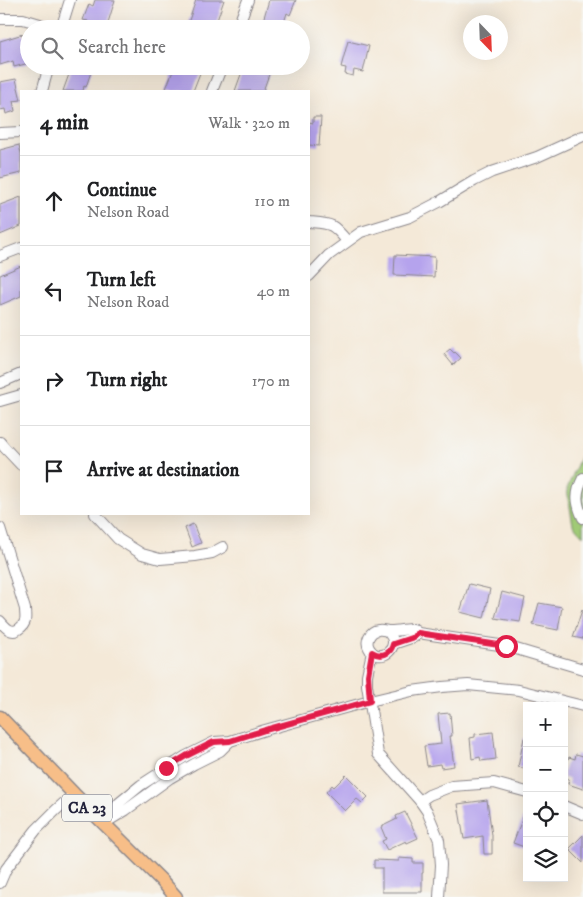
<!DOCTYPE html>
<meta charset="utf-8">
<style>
:root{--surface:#fff;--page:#f2f2f2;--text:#202124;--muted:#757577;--line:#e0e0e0}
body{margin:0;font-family:"IM FELL DW Pica",serif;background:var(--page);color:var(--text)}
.controls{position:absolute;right:15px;bottom:15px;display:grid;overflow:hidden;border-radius:0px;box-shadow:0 5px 20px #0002}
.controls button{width:45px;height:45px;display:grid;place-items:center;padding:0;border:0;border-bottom:1px solid var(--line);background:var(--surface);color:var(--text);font:25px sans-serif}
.compass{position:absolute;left:463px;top:15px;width:45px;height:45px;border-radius:50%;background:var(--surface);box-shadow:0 5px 20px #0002;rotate:157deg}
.stop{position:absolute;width:15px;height:15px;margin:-11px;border:4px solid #e11d48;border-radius:50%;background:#fff}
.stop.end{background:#e11d48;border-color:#fff;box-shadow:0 1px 5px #0008}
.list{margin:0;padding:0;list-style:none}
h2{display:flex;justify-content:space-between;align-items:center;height:65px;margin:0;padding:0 20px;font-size:21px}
h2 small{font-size:16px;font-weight:400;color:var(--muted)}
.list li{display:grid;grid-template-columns:32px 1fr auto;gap:15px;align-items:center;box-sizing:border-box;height:90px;padding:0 20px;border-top:1px solid var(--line)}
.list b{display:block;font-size:19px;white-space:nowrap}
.list p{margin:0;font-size:16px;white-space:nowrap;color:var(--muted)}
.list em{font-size:16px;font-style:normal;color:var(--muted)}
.icon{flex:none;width:28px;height:28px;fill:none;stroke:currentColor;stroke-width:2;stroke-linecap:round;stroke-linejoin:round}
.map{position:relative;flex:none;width:583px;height:897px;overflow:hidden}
.search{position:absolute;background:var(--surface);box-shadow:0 5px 20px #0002;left:20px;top:20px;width:290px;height:55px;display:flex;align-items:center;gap:12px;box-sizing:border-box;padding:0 18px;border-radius:28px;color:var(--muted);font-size:19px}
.panel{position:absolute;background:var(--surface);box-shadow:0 5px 20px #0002;left:20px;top:90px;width:290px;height:425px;border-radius:0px}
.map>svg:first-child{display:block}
.green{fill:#a0ca76;stroke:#617658}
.building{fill:#b5a3ed}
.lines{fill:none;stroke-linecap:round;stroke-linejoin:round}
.minor-casing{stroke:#8b868a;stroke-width:12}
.major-casing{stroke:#8b868a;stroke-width:15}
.minor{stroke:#fff;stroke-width:10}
.major{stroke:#f7be88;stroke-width:12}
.route{stroke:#e11d48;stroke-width:6}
.labels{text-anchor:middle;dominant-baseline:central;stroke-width:5;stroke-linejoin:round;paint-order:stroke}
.shield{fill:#f6f6f2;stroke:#626272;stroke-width:1}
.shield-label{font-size:16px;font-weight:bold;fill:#22223b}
</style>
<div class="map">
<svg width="583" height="897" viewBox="0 0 583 897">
<rect width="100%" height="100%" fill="#f6f6f2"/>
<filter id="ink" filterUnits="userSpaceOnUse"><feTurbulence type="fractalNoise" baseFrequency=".02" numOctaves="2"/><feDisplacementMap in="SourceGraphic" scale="10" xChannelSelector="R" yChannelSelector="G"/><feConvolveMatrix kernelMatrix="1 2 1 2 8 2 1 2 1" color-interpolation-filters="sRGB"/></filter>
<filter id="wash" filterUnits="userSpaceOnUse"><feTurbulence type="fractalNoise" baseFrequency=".0096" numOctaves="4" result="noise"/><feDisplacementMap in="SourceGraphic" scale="20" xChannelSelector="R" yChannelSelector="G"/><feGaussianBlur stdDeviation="1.12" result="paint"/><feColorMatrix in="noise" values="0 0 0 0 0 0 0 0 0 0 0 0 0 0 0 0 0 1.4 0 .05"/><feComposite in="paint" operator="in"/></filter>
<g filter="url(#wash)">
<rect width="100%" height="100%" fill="#f4e9d8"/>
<path class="green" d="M583 450V536L573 525 567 489Z"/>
<g id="blocks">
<g class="building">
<path d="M95 0H115L106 29H92L86 27 88 21 83 20 89 4 93 6Z"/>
<path d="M196 0H224L214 29H186Z"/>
<path d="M269 0H296L290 15 287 13 282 29H256L258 20 263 21Z"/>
<path d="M23 34 29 53V63L14 67 13 61 0 65V41Z"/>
<path d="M348 41 369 46 363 72 354 70 353 76 345 74 346 68 341 67Z"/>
<path d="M72 66H93L86 87 84 86 83 91H63Z"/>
<path d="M175 66H196L202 68 193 91H165Z"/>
<path d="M244 66H265L271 69 263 91H235Z"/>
<path d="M16 79 21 100 13 101 15 111 6 114 5 109 0 110V82Z"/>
<path d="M313 117H321L319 146 309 145V122L313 123Z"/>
<path d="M19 145 21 154V173L0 178V150Z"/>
<path d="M21 197V226L0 235V205Z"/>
<path d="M395 255 435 257 434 277 394 275Z"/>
<path d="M21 266V296L0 305V275Z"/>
<path d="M450 349 454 353 455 352 461 358 453 365 444 354Z"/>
<path d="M193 524 201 543 192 547 185 528Z"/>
<path d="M469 584 490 589 484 618 460 612Z"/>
<path d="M502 592 525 598 520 622 495 618Z"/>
<path d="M539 603 562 607 558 630 533 625Z"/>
<path d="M582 610 583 611V639L573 637Z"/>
<path d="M450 713 452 736H450L454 766 441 768 440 764 427 766 424 746 441 744 438 714Z"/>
<path d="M493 732 496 759 481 761 480 757 472 759 470 738 475 737V734Z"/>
<path d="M524 738H527V769L518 767Z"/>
<path d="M576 754 583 756V789L568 784 569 779 564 778V769L569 757 575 759Z"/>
<path d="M346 775 368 797 362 803 357 799 345 811 326 792 332 785 334 787Z"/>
<path d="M487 800 492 835V854H484L483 836 464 839 458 804Z"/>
<path d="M526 809H527V848L513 843Z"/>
<path d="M405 812 418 838 407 843 406 841 387 850 382 841 386 839 381 827 397 819 396 816Z"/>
<path d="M583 835V863L569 849Z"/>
<path d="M399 858 413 859V863H423V873H422V892H382V868H374V860L399 861Z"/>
</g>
</g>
</g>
<g filter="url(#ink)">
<use href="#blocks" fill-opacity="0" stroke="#8b868a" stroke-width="1"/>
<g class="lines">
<defs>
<g id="minor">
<path d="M0 19H23L57 29"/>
<path d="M61 29 70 0"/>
<path d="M237 29 248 0"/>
<path d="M42 91 49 66"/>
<path d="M212 91 222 66"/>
<path d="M0 133 21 132"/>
<path d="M309 222C332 224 332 223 347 241"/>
<path d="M0 256 21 248"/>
<path d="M309 276 329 255 361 232 410 217 439 202 474 181 492 172 537 157 583 136"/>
<path d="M0 383 21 374"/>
<path d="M0 401 21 395"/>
<path d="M0 442 4 447 21 465"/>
<path d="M583 478C575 493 576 503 583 518"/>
<path d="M95 514 118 539 142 554 160 559 195 556 212 553 223 547"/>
<path d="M0 528 25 609C25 613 26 618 25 621 24 624 23 626 20 628 12 635 6 628 0 621"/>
<path d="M387 631C405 647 378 666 369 648 365 641 370 631 378 630 382 629 386 631 390 631 398 631 405 629 413 629L418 633 506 646 583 669"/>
<path d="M393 644 414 637 418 633"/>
<path d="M372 652 367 675V685L378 754 420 801 427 811 439 840 441 865 439 897"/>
<path d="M230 741 220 751 194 764 170 778 126 810 103 824 119 803 141 785 186 756 214 742 230 741 265 730 370 701 412 691 442 687 468 685 519 690 583 706"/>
<path d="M420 801 429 795 452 786 494 783 527 792"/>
<path d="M564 806 583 814"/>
<path d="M0 883 6 869 36 830 56 810 74 794"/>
</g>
<path id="major" d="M0 717 74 794 161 880 176 897"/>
</defs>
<use href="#minor" class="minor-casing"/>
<use href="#major" class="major-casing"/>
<use href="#minor" class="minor"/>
<use href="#major" class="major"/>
</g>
</g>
<g class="lines" filter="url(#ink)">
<path class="route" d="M166 768 186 756 214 742 230 741 265 730 370 701 368 675 372 652C381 658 391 654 393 644L414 637 418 633 506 646"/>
</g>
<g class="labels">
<rect class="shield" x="62" y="794.5" width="50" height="27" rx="4"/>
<g class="shield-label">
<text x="87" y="808">CA 23</text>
</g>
</g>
</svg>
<div class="controls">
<button>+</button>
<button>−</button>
<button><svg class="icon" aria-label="locate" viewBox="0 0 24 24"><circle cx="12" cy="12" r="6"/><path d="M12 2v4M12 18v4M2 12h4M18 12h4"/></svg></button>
<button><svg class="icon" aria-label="layers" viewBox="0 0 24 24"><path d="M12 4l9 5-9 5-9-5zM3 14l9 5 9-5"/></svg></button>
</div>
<svg class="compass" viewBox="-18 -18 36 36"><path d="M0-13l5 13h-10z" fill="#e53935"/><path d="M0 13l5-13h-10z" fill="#757577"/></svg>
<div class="stop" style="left:506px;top:646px"></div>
<div class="stop end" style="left:166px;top:768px"></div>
<div class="search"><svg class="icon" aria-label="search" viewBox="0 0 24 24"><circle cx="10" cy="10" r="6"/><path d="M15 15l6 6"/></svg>Search here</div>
<section class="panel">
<h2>4 min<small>Walk · 320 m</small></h2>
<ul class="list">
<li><svg class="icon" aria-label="ahead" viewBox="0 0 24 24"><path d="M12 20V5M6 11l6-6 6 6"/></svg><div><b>Continue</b><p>Nelson Road</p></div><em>110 m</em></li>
<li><svg class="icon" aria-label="left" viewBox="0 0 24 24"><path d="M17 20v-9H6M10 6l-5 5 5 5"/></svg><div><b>Turn left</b><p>Nelson Road</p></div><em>40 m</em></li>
<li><svg class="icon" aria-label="right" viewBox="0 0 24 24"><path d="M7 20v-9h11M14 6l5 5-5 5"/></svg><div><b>Turn right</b></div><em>170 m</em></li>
<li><svg class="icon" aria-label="arrive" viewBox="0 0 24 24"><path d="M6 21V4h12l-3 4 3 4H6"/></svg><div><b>Arrive at destination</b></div></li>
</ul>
</section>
</div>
